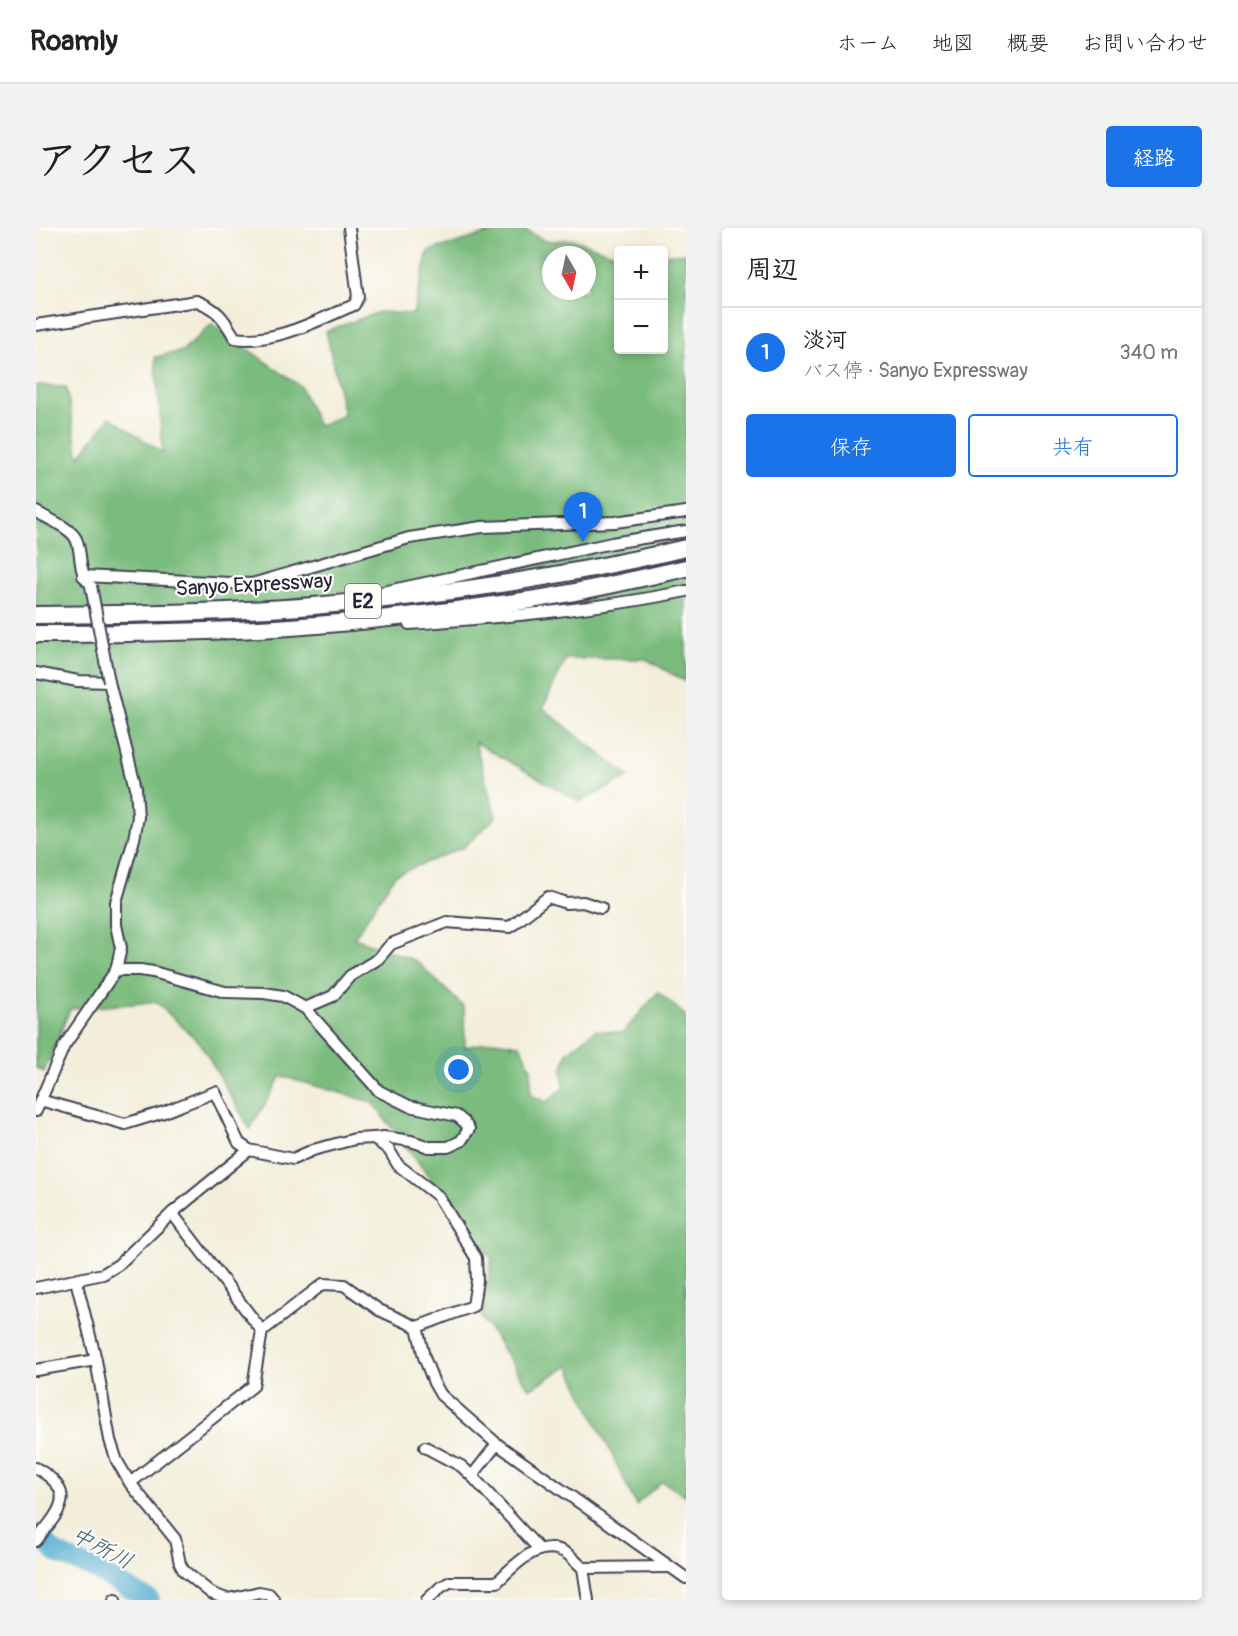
<!DOCTYPE html>
<html lang="ja">
<meta charset="utf-8">
<style>
:root{--surface:#fff;--page:#f2f2f2;--text:#202124;--muted:#757577;--line:#e0e0e0;--accent:#1a73e8}
body{margin:0;font-family:Pangolin,"Klee One",sans-serif;background:var(--page);color:var(--text)}
.controls{position:absolute;right:18px;top:18px;display:grid;overflow:hidden;border-radius:6px;box-shadow:0 3px 9px #0003}
.controls button{width:54px;height:54px;display:grid;place-items:center;padding:0;border:0;border-bottom:2px solid var(--line);background:var(--surface);color:var(--text);font:30px sans-serif}
.compass{position:absolute;left:506px;top:18px;width:54px;height:54px;border-radius:50%;background:var(--surface);box-shadow:0 3px 9px #0003;rotate:171deg}
.you{position:absolute;left:423px;top:842px;width:21px;height:21px;margin:-15px;border:4px solid #fff;border-radius:50%;background:#1a73e8;box-shadow:0 0 0 9px #1a73e833}
.badge{display:grid;place-items:center;width:39px;height:39px;border-radius:50%;background:var(--accent);color:#fff;font-size:20px;font-weight:700}
.pin{position:absolute;translate:-50% -50px;filter:drop-shadow(0 2px 3px #0008)}
.pin::after{content:'';position:absolute;top:32px;width:21px;height:18px;background:inherit;clip-path:polygon(0 0,100% 0,50% 100%)}
.list{margin:0;padding:0;list-style:none}
h2{display:flex;justify-content:space-between;align-items:center;height:78px;margin:0;padding:0 24px;font-size:26px}
h2 small{font-size:20px;font-weight:400;color:var(--muted)}
.list li{display:grid;grid-template-columns:39px 1fr auto;gap:18px;align-items:center;box-sizing:border-box;height:90px;padding:0 24px;border-top:2px solid var(--line)}
.list b{display:block;font-size:22px;white-space:nowrap}
.list p{margin:0;font-size:20px;white-space:nowrap;color:var(--muted)}
.list em{font-size:20px;font-style:normal;color:var(--muted)}
.actions{display:flex;gap:12px;padding:18px 24px}
.actions a{flex:1;padding:14px 0;border:2px solid var(--accent);border-radius:6px;text-align:center;font-size:21px;color:var(--accent)}
.actions .main{background:var(--accent);color:#fff}
.map{position:relative;flex:none;width:650px;height:1372px;overflow:hidden;border-radius:6px}
header{display:flex;align-items:center;gap:36px;box-sizing:border-box;height:84px;padding:0 30px;background:var(--surface);border-bottom:2px solid var(--line)}
header strong{font-size:28px}
nav{display:flex;gap:33px;margin-inline-start:auto;font-size:21px}
.intro{display:flex;align-items:center;justify-content:space-between;box-sizing:border-box;height:144px;padding:0 36px}
h1{margin:0;font-size:42px}
.button{padding:15px 27px;border-radius:6px;background:var(--accent);color:#fff;font-size:21px;font-weight:700}
main{display:flex;gap:36px;padding:0 36px}
aside{flex:1;background:var(--surface);border-radius:6px;box-shadow:0 3px 9px #0003}
.map>svg:first-child{display:block}
.forest{fill:#7abc7d;stroke:#4e6f5c;stroke-width:1.5;fill-rule:evenodd}
.lines{fill:none;stroke-linecap:round;stroke-linejoin:round}
.river{stroke:#52aed0;stroke-width:20}
.minor-casing{stroke:#414153;stroke-width:14}
.highway-casing{stroke:#414153;stroke-width:20}
.minor{stroke:#fff;stroke-width:10}
.highway{stroke:#fff;stroke-width:16}
.minor-bridge-casing{stroke:#414153;stroke-width:14;stroke-linecap:butt}
.minor-bridge{stroke:#fff;stroke-width:10}
.labels{text-anchor:middle;dominant-baseline:central;stroke-width:4.5;stroke-linejoin:round;paint-order:stroke}
.shield{fill:#fdfcf7;stroke:#646373;stroke-width:1.5}
.shield-label{font-size:20px;font-weight:bold;fill:#22223b}
.street-label{font-size:21px;fill:#22223b;stroke:#fdfcf7}
.water-label{font-size:22px;font-style:italic;fill:#355a77;stroke:#fdfcf7}
</style>
<header>
<strong>Roamly</strong>
<nav><a>ホーム</a><a>地図</a><a>概要</a><a>お問い合わせ</a></nav>
</header>
<div class="intro"><h1>アクセス</h1><a class="button">経路</a></div>
<main>
<div class="map">
<svg width="650" height="1372" viewBox="0 0 650 1372">
<rect width="100%" height="100%" fill="#fdfcf7"/>
<filter id="ink" filterUnits="userSpaceOnUse"><feTurbulence type="fractalNoise" baseFrequency=".0167" numOctaves="2"/><feDisplacementMap in="SourceGraphic" scale="12" xChannelSelector="R" yChannelSelector="G"/><feConvolveMatrix kernelMatrix="1 2 1 2 8 2 1 2 1" color-interpolation-filters="sRGB"/></filter>
<filter id="wash" filterUnits="userSpaceOnUse"><feTurbulence type="fractalNoise" baseFrequency=".008" numOctaves="4" result="noise"/><feDisplacementMap in="SourceGraphic" scale="24" xChannelSelector="R" yChannelSelector="G"/><feGaussianBlur stdDeviation="1.35" result="paint"/><feColorMatrix in="noise" values="0 0 0 0 0 0 0 0 0 0 0 0 0 0 0 0 0 1.4 0 .05"/><feComposite in="paint" operator="in"/></filter>
<g filter="url(#wash)">
<rect width="100%" height="100%" fill="#f3eeda"/>
<path class="forest" d="M471 0H486L509 13 538 12 582 27V122H628V27L650 25V454L610 431H530L507 480 593 549 544 574 439 514 460 589 428 619 359 647 318 710 380 733 428 779 429 819 458 813 484 817 495 841V867L511 874 528 859 526 842 531 825 559 802 587 805 622 764 650 788V1268L626 1253 600 1277 533 1138 493 1161 445 1088 456 1031 336 874 245 848 214 901 164 815 120 774 34 781 8 844 0 840V157L30 159 43 229 74 189 127 225 119 129 147 123 176 96 264 158 282 198 308 187 290 103 343 84 377 86 392 23ZM515 27H551V63H515Z"/>
<g class="lines">
<path class="river" d="M0 1306 20 1325 53 1339 114 1372"/>
</g>
</g>
<g filter="url(#ink)">
<g class="lines">
<defs>
<g id="minor">
<path d="M0 97 161 73C184 83 187 90 199 110 239 116 282 92 318 77L322 69 313 0"/>
<path d="M0 284C11 290 35 300 40 311 46 323 42 340 51 353"/>
<path d="M47 348 216 356 373 310 446 299 579 294 650 284"/>
<path d="M347 364 576 315 650 303"/>
<path d="M373 396C466 389 559 382 650 363"/>
<path d="M0 445 42 453 73 454 100 560 102 589 98 611 80 674V697L85 720 80 742 28 818 0 883"/>
<path d="M80 742H104L117 744 189 764 228 765 247 768 269 780 343 863 373 878 421 888 428 894 433 901 425 913 412 919H393L375 913 348 909 338 910 353 922 362 937 402 968 440 1030 441 1052 437 1078 381 1099 343 1082 308 1057 287 1056 226 1103 217 1158 94 1255"/>
<path d="M269 780 297 768 314 748 342 731 355 716 411 694 474 699 512 669 530 675 547 674 565 680"/>
<path d="M4 872 89 896 128 884 179 864 203 915 213 922 257 931 277 922 319 911 338 910"/>
<path d="M136 985 226 1103"/>
<path d="M40 1052 60 1132 74 1212 81 1233 94 1255 139 1311 144 1336 148 1343 175 1365 190 1371 198 1370 223 1364 233 1366 238 1372"/>
<path d="M0 1060 67 1046 82 1037 136 985 213 922"/>
<path d="M381 1099 388 1129 398 1155 405 1167 461 1216 650 1350"/>
<path d="M0 1142 60 1132"/>
<path d="M389 1219 425 1238 436 1248 502 1320"/>
<path d="M0 1240C44 1265 23 1283 0 1313"/>
<path d="M436 1248 461 1216"/>
<path d="M547 1340 552 1372"/>
<path d="M78 1372H79"/>
<path d="M391 1372 405 1359 414 1354H461C480 1336 505 1307 533 1327 538 1331 542 1336 547 1340L633 1339"/>
</g>
<g id="highway">
<path d="M0 387C92 386 185 385 277 378 403 368 527 349 650 320"/>
<path d="M0 406C74 406 149 404 223 401 313 396 404 385 494 372 546 364 598 352 650 340"/>
</g>
</defs>
<use href="#minor" class="minor-casing"/>
<use href="#highway" class="highway-casing"/>
<use href="#minor" class="minor"/>
<use href="#highway" class="highway"/>
<defs>
<path id="minor-bridge" d="M55 358 73 454"/>
</defs>
<use href="#minor-bridge" class="minor-bridge-casing"/>
<use href="#minor-bridge" class="minor-bridge"/>
</g>
</g>
<g class="labels">
<rect class="shield" x="309" y="356" width="36" height="34" rx="4.5"/>
<g class="shield-label">
<text x="327" y="373">E2</text>
</g>
<g class="street-label">
<text transform="translate(218 357) rotate(-3)">Sanyo Expressway</text>
</g>
<g class="water-label">
<text transform="translate(66 1320) rotate(28)">中所川</text>
</g>
</g>
</svg>
<div class="controls">
<button>+</button>
<button>−</button>
</div>
<svg class="compass" viewBox="-18 -18 36 36"><path d="M0-13l5 13h-10z" fill="#e53935"/><path d="M0 13l5-13h-10z" fill="#757577"/></svg>
<div class="you"></div>
<div class="pin badge" style="left:547px;top:314px">1</div>
</div>
<aside>
<h2>周辺<small></small></h2>
<ul class="list">
<li><span class="badge">1</span><div><b>淡河</b><p>バス停 · Sanyo Expressway</p></div><em>340 m</em></li>
</ul>
<div class="actions"><a class="main">保存</a><a>共有</a></div>
</aside>
</main>
